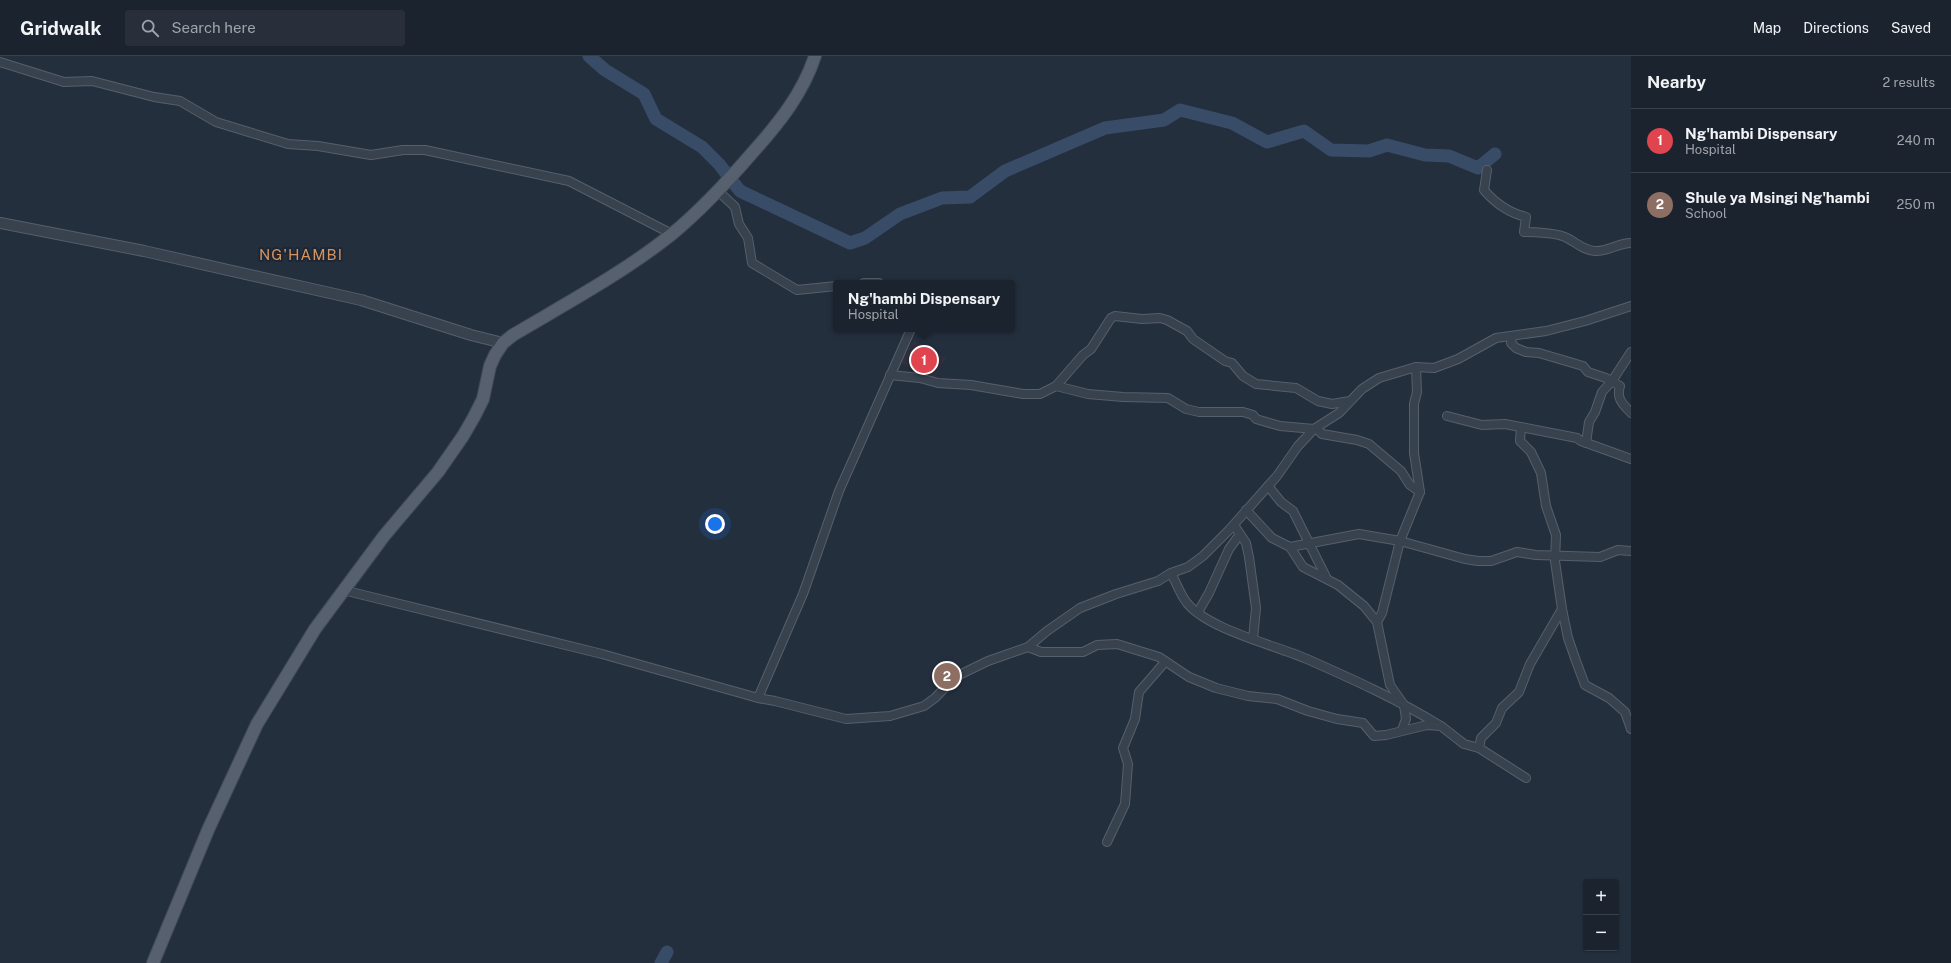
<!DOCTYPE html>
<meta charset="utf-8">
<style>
:root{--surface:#1b232e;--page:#282f3a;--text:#f1f3f6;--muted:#a0a4aa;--line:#39404a;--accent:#0b8043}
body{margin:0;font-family:"Public Sans",sans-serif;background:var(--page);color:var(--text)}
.controls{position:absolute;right:12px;bottom:12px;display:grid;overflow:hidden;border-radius:4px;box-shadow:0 1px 3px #0004}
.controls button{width:36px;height:36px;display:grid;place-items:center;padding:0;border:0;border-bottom:1px solid var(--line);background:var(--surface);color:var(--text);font:20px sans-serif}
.you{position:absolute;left:715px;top:468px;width:14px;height:14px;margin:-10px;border:3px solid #fff;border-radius:50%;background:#1a73e8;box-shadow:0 0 0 6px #1a73e833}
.badge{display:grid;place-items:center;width:26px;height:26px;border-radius:50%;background:var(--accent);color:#fff;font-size:13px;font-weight:700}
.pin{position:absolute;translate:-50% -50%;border:2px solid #fff;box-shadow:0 1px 4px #0006}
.popup{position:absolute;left:833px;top:224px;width:182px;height:52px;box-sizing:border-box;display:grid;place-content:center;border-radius:4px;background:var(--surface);filter:drop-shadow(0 1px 3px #0005);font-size:13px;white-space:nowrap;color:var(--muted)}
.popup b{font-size:15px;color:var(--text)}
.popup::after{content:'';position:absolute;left:50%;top:100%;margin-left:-8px;border:8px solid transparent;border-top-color:var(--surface)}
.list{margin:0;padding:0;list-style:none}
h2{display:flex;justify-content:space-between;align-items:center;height:52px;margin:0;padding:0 16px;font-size:17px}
h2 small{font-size:13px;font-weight:400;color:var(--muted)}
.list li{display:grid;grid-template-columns:26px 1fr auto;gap:12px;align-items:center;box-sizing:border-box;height:64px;padding:0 16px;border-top:1px solid var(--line)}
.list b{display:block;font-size:15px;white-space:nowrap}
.list p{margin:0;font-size:13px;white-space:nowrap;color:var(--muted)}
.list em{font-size:13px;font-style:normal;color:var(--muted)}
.icon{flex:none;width:22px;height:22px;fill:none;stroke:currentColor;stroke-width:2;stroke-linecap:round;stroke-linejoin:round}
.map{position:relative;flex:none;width:1631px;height:907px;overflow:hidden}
header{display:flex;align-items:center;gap:24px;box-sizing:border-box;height:56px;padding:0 20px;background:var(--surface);border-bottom:1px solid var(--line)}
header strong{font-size:19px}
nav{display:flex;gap:22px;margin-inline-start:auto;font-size:14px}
.search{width:280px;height:36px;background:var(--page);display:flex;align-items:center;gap:10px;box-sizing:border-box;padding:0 14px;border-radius:4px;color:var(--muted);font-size:15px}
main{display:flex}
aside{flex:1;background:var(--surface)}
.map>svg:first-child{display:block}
.medical{fill:#32303f}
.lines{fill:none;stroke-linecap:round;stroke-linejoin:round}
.river{stroke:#394c67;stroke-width:13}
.minor-casing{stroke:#565f6c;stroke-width:10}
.tertiary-casing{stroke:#565f6c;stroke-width:12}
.primary-casing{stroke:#414a57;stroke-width:14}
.minor{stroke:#38414e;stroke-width:8}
.tertiary{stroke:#38414e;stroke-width:10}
.primary{stroke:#56606e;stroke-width:12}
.labels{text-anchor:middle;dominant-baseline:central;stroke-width:4;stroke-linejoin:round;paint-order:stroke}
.quarter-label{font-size:15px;letter-spacing:1px;fill:#d59563;stroke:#1d2633}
</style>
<header>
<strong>Gridwalk</strong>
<div class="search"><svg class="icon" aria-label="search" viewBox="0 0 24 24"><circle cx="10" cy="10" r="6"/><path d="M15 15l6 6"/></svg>Search here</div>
<nav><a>Map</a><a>Directions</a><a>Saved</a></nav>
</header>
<main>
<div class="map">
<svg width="1631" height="907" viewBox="0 0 1631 907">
<rect width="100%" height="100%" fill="#242f3e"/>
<path class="medical" d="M914 284 946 302 933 325 901 307Z"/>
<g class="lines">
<g class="river">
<path d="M589 0 605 14 644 38 656 63 702 91 719 108 740 135 850 187 865 182 900 158 942 142 970 141 1005 115 1105 72 1164 64 1180 54 1232 67 1267 86 1304 75 1331 94 1369 95 1387 89 1425 99 1449 100 1478 112 1495 98"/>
<path d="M661 907 667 896"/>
</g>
<defs>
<g id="minor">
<path d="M0 6 64 26 92 25 154 41 180 45 216 66 288 88 318 90 371 99 403 94H425L569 125 672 178"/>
<path d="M1487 114 1484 134C1495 147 1510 157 1526 161L1524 176C1534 176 1559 177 1567 182 1577 187 1583 194 1595 195 1607 196 1618 187 1631 187"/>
<path d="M717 134 735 151 739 168 748 182 752 207 797 234 836 230"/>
<path d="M864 227H879"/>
<path d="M1512 280 1511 287 1516 292 1526 296 1539 297 1583 310 1588 316 1606 322 1620 330C1616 343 1623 348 1631 357"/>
<path d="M890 319 920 322 938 327 971 329 1023 338H1040L1056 330 1088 338 1123 341 1168 342 1186 353 1199 356H1243L1253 359 1256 363 1280 370 1314 373"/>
<path d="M1056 330 1083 299 1091 293 1111 262 1115 260 1142 263 1160 262 1167 264 1187 275 1193 283 1225 305 1232 307 1243 320 1256 328 1296 332 1318 345 1332 348 1350 345"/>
<path d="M1447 360 1482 369 1505 368 1577 382 1581 385 1631 403"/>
<path d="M1521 371 1520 385 1531 396 1541 417 1546 450 1556 479 1555 505 1562 553 1568 582 1576 605 1585 629 1609 642 1625 656 1631 673"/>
<path d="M1316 372 1322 378 1357 384 1369 388 1401 415 1410 429 1420 436"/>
<path d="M1586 387 1589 366 1595 356 1602 336 1612 325 1631 296"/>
<path d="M1268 430 1281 446 1293 455 1327 523"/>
<path d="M1246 454 1272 482 1290 491 1303 511 1338 529 1364 550 1377 566 1390 629 1404 649 1406 663 1402 674"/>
<path d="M1234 469 1246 487 1249 501 1256 552 1253 583"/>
<path d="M1290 491 1359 478 1400 485 1465 503 1478 505H1491L1517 496 1536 499 1600 501 1618 494 1631 495"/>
<path d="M1171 517C1176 526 1180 538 1187 547 1209 574 1275 589 1307 603 1352 623 1397 643 1439 669"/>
<path d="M343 534 602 598 758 642 803 538 839 435 911 273"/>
<path d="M1198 556 1209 537 1229 493 1240 478"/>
<path d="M1377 566 1382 557 1400 485 1420 436 1414 397V348L1417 336 1416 311"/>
<path d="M1028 591 1041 596H1083L1097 589 1117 588 1159 601 1189 621 1216 632 1248 640 1277 643 1308 655 1337 663 1363 667 1374 680 1386 679 1427 669 1441 670 1464 688 1479 692 1526 722"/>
<path d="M758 642 775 645 846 663 890 660 924 650 935 642 955 621 988 605 1028 591 1047 575 1080 552 1116 538 1158 525 1171 517 1188 511 1203 500 1229 474 1277 420 1298 390 1314 373 1339 357 1362 333 1379 322 1416 311 1434 312 1458 303 1496 282 1546 275 1585 265 1631 250"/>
<path d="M1479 692 1481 682 1496 667 1502 652 1519 636 1530 608 1562 553"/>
<path d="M1107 786 1125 748 1128 708 1123 692 1135 663 1139 636 1165 606"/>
</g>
<path id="tertiary" d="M0 167 144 195 361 244 471 279 503 287"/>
<path id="primary" d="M153 907 208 774 257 668 315 573 384 480 438 416 463 380 474 361 483 343 490 310 495 299 503 287 513 279C567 247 623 217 672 178 701 154 728 125 753 96 779 67 803 37 815 0"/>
</defs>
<use href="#minor" class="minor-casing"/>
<use href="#tertiary" class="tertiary-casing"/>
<use href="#primary" class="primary-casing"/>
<use href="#minor" class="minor"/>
<use href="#tertiary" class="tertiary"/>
<use href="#primary" class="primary"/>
</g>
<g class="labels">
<g class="quarter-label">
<text x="301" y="198">NG'HAMBI</text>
</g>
</g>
</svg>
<div class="controls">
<button>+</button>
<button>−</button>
</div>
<div class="you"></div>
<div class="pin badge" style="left:924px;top:304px;background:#e0444e">1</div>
<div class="popup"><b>Ng'hambi Dispensary</b>Hospital</div>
<div class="pin badge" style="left:947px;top:620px;background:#8d6e63">2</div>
</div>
<aside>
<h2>Nearby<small>2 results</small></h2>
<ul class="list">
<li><span class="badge" style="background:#e0444e">1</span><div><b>Ng'hambi Dispensary</b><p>Hospital</p></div><em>240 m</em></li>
<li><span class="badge" style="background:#8d6e63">2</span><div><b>Shule ya Msingi Ng'hambi</b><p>School</p></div><em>250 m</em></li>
</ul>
</aside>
</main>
